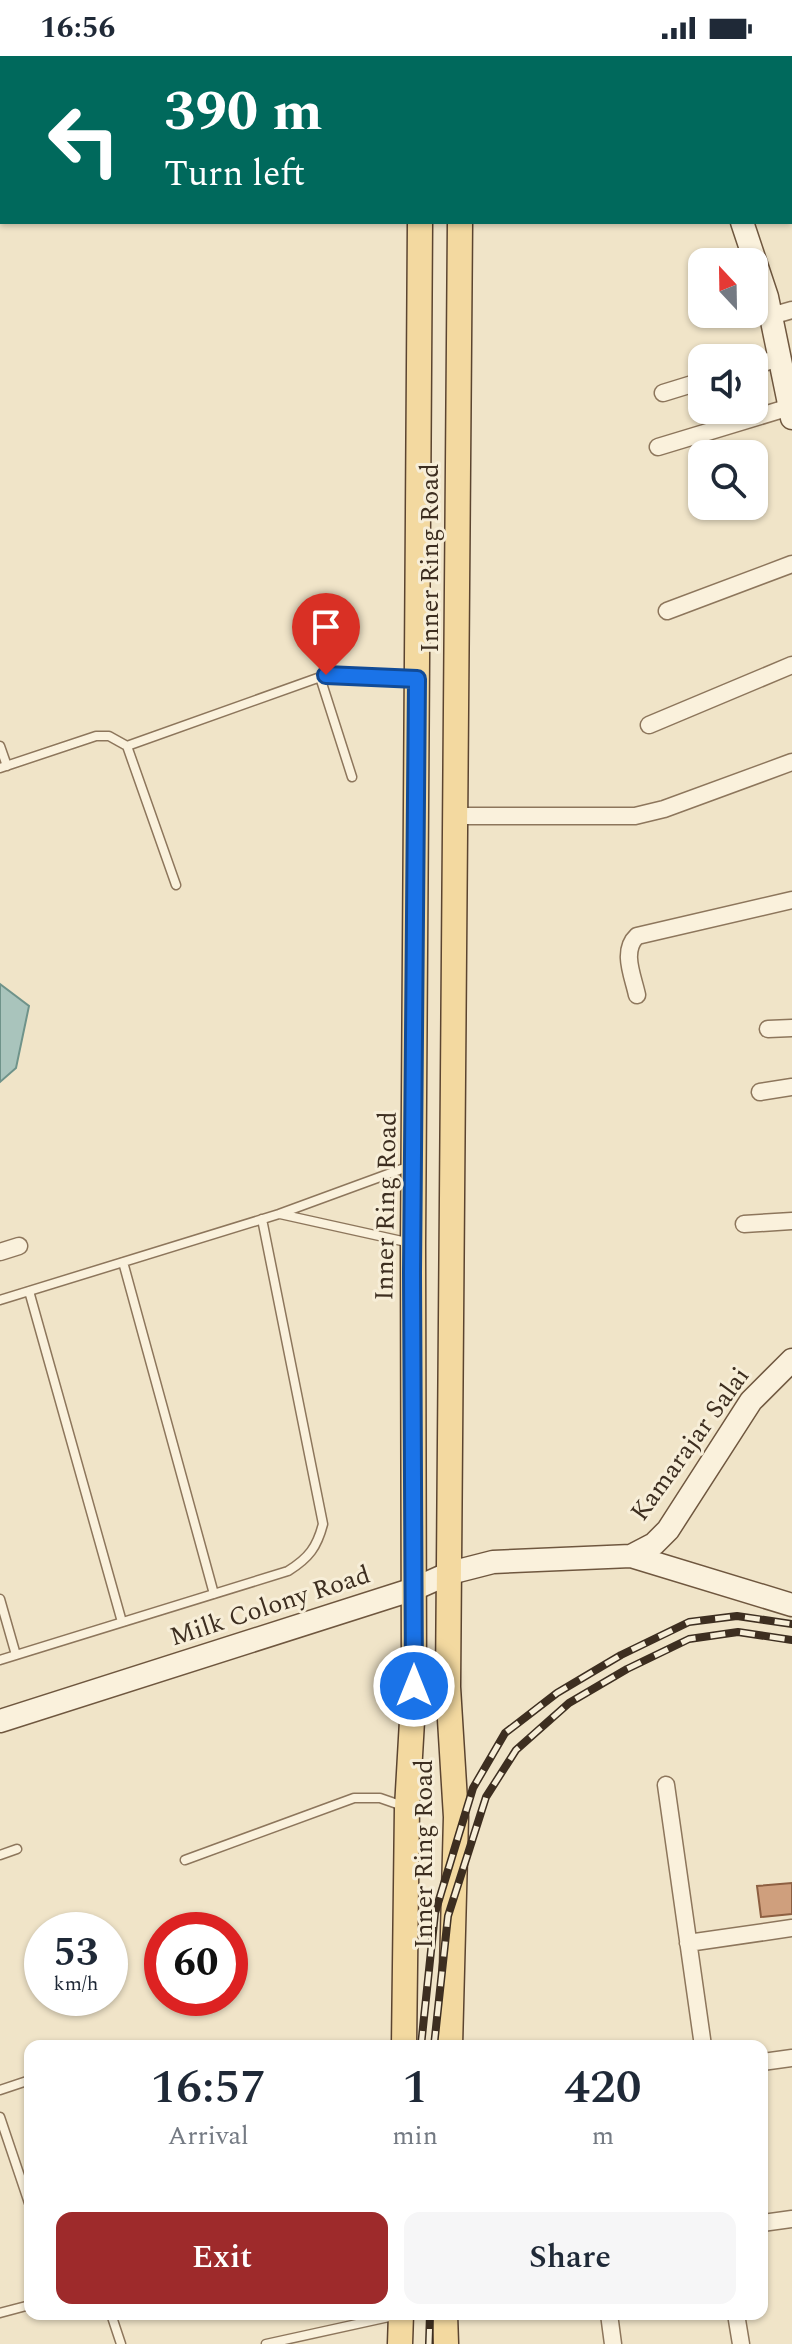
<!DOCTYPE html>
<html lang="en">
<head>
<meta charset="utf-8">
<style>
  body { margin:0; font-family:Spectral,serif; background:#f6f6f7; color:#1f2937; height:100vh; display:flex; flex-direction:column; font-size:30px; white-space:nowrap }
  * { box-sizing:border-box; margin:0 }
  p { font-size:26px; color:#747a83 }
  .icon { flex:none; width:44px; height:44px; fill:none; stroke:currentColor; stroke-width:2; stroke-linecap:round; stroke-linejoin:round }
  .map { position:relative; flex:1; overflow:hidden }
  .drawer { position:absolute; left:24px; top:1984px; width:744px; height:280px; display:flex; flex-direction:column; background:#fff; border-radius:16px; box-shadow:0 2px 6px #0004 }
  .drawer>* { flex:none }
  .hud { position:absolute; left:0px; top:0px; width:792px; height:168px; box-shadow:0 2px 6px #0004; background:#00695c; color:#fff; overflow:hidden }
  .needle { width:52px; rotate:338deg }
  .buttons { position:absolute; left:688px; top:192px; display:grid; gap:16px }
  .buttons a { display:grid; place-items:center; width:80px; height:80px; border-radius:16px; background:#fff; box-shadow:0 2px 6px #0004; font-size:40px }
  .speed { position:absolute; left:24px; top:1856px; display:flex; gap:16px; font-size:40px; font-weight:700; text-align:center }
  .speed>* { display:grid; place-content:center; width:104px; height:104px; border-radius:50%; background:#fff; box-shadow:0 2px 6px #0004; line-height:1 }
  .speed small { font-size:20px; font-weight:400 }
  .speed .limit { border:12px solid #d22; background:#fff; color:#111 }
  .pin { position:absolute; display:grid; place-items:center; width:68px; height:68px; color:#fff; margin:-82px -34px; border-radius:50% 50% 50% 0; rotate:-45deg; box-shadow:0 0 8px #0007 }
  .pin .icon { rotate:45deg }
  .me { position:absolute; width:88px; margin:-44px; rotate:0deg; stroke-linejoin:round; filter:drop-shadow(0 0 6px #0008) }
  .turn { display:flex; align-items:center; gap:28px; height:168px; padding:0 32px; font-size:36px }
  .turn .icon { width:104px; height:104px; stroke-width:2.5 }
  .turn b { display:block; font-size:56px; line-height:68px }
  .eta { display:flex; justify-content:space-evenly; align-items:center; height:136px; text-align:center }
  .eta b { font-size:48px; font-weight:600; line-height:56px }
  .cta { display:flex; gap:16px; margin-top:auto; padding:16px 32px }
  .cta a { flex:1; height:92px; border-radius:16px; background:#9e2a2b; color:#fff; font-size:32px; font-weight:600; line-height:92px; text-align:center }
  .cta a+a { background:#f6f6f7; color:#1f2937 }
  .status { display:flex; justify-content:space-between; align-items:center; height:56px; padding:0 40px; background:#fff; direction:ltr }
  .status svg { height:22px; fill:currentColor }
  .map>svg:first-child { display:block }
  .water { fill:#a9c4bc; stroke:#6f938a; stroke-width:2 }
  .building { fill:#cf9f7d; stroke:#8d5f41; stroke-width:2 }
  .lines { fill:none; stroke-linecap:round; stroke-linejoin:round }
  .lane-casing { stroke:#8d765c; stroke-width:11 }
  .street-casing { stroke:#8d765c; stroke-width:19 }
  .secondary-casing { stroke:#6f573f; stroke-width:25 }
  .primary-casing { stroke:#5b4430; stroke-width:27 }
  .lane { stroke:#faf1dc; stroke-width:8 }
  .street { stroke:#faf1dc; stroke-width:16 }
  .secondary { stroke:#faf1dc; stroke-width:22 }
  .primary { stroke:#f3d9a0; stroke-width:24 }
  .rail-casing { stroke:#3d2e20; stroke-width:8 }
  .rail { stroke:#f7eed8; stroke-width:5; stroke-dasharray:15; stroke-linecap:butt }
  .route-casing { stroke:#114b97; stroke-width:20 }
  .route { stroke:#1a73e8; stroke-width:14 }
  .labels { text-anchor:middle; dominant-baseline:central; stroke-width:6; stroke-linejoin:round; paint-order:stroke }
  .street-label { font-size:26px; fill:#3d2e20; stroke:#f7eed8 }
</style>
</head>
<body>
<div class="status"><b>16:56</b><svg viewBox="0 0 49 12"><path d="M0 12V9h3v3zM5 12V6h3v6zM10 12V3h3v9zM15 12V0h3v12zM26 1h20v11H26zM47 4h2v5h-2z"/></svg></div>
<div class="map">
<svg width="792" height="2288" viewBox="0 0 792 2288">
  <rect width="100%" height="100%" fill="#f0e4c8"/>
  <path class="water" d="M0,928L29,950L16,1012L0,1026Z"/>
  <path class="building" d="M792,1827V1858L761,1861L757,1830Z"/>
  <g class="lines">
    <defs>
      <path id="lane" d="M167,2L172,0
        M0,153L2,152
        M320,621L352,721
        M0,690L7,710
        M0,712L96,680H109L127,690
        M176,829L127,690L326,619L416,623
        M280,1158L411,1187
        M123,1206L214,1538
        M29,1235L122,1566
        M0,1244L279,1158L410,1110
        M0,1543L16,1599
        M0,1604L288,1515C309,1502 317,1491 323,1468L262,1163
        M0,1799L17,1793
        M185,1804L354,1742H380L403,1750
        M0,2034L30,2024
        M0,2061L30,2150
        M0,2257L30,2249
        M111,2258L121,2288
        M266,2288L398,2259"/>
      <path id="street" d="M0,3L4,0
        M790,57L792,56
        M771,260L792,254
        M754,310L779,302
        M663,337L702,325
        M658,391L790,351
        M667,555L792,508
        M649,669L792,609
        M456,760H635L664,753L792,706
        M637,939C633,920 621,895 637,880L792,844
        M768,973L792,972
        M760,1036L792,1031
        M744,1168L792,1165
        M0,1196L19,1190
        M666,1729L703,1990
        M688,1887L792,1872
        M762,2006L792,2002
        M762,2167L792,2163
        M609,2258L613,2288
        M736,2258L741,2288"/>
      <path id="secondary" d="M683,0L684,2
        M742,166L767,241L792,362
        M631,1500L654,1488L668,1474L751,1345L792,1304
        M0,1665L414,1533L450,1517L493,1506L631,1500L792,1549"/>
      <path id="primary" d="M428,2V0
        M468,2V0
        M404,1990L407,1752L414,1630L413,1188L420,166
        M450,1990L456,1761L448,1631L460,166
        M445,2258L446,2288
        M400,2288L401,2258"/>
    </defs>
    <use href="#lane" class="lane-casing"/>
    <use href="#street" class="street-casing"/>
    <use href="#secondary" class="secondary-casing"/>
    <use href="#primary" class="primary-casing"/>
    <use href="#lane" class="lane"/>
    <use href="#street" class="street"/>
    <use href="#secondary" class="secondary"/>
    <use href="#primary" class="primary"/>
    <defs>
      <path id="rail" d="M421,1990L435,1857L473,1732L505,1677L557,1637L621,1599L689,1566L737,1560L792,1568
        M434,1990L448,1860L486,1741L516,1694L569,1647L627,1613L689,1583L738,1576L792,1584
        M429,2288L430,2258"/>
    </defs>
    <use href="#rail" class="rail-casing"/>
    <use href="#rail" class="rail"/>
  </g>
  <g class="lines">
    <defs>
      <path id="route" d="M326,619L417,623L412,1216L414,1630"/>
    </defs>
    <use href="#route" class="route-casing"/>
    <use href="#route" class="route"/>
  </g>
  <g class="labels">
    <g class="street-label">
      <text transform="translate(430 502) rotate(-90)">Inner Ring Road</text>
      <text transform="translate(386 1150) rotate(-89)">Inner Ring Road</text>
      <text transform="translate(690 1388) rotate(-54)">Kamarajar Salai</text>
      <text transform="translate(270 1550) rotate(-18)">Milk Colony Road</text>
      <text transform="translate(424 1798) rotate(-90)">Inner Ring Road</text>
    </g>
  </g>
</svg>
<div class="buttons">
<a><svg class="needle" viewBox="-14 -14 28 28"><path d="M0-13l5 13h-10z" fill="#e53935"/><path d="M0 13l5-13h-10z" fill="#747a83"/></svg></a>
<a><svg class="icon" aria-label="sound" viewBox="0 0 24 24"><path d="M4 9h4l5-4v14l-5-4H4zM17 9q2 3 0 6"/></svg></a>
<a><svg class="icon" aria-label="search" viewBox="0 0 24 24"><circle cx="10" cy="10" r="6"/><path d="M15 15l6 6"/></svg></a>
</div>
<div class="speed"><div>53<small>km/h</small></div><div class="limit">60</div></div>
<div class="pin" style="left:326px;top:619px;background:#d93025"><svg class="icon" aria-label="arrive" viewBox="0 0 24 24"><path d="M6 21V4h12l-3 4 3 4H6"/></svg></div>
<svg class="me" style="left:414px;top:1630px" viewBox="-20 -20 40 40"><circle r="17" fill="#1a73e8" stroke="#fff" stroke-width="3"/><path d="M0-11L8 9 0 5-8 9z" fill="#fff"/></svg>
<div class="hud">
<div class="turn"><svg class="icon" aria-label="left" viewBox="0 0 24 24"><path d="M17 20v-9H6M10 6l-5 5 5 5"/></svg><div><b>390 m</b>Turn left</div></div>
</div>
<section class="drawer">
<div class="eta">
<div><b>16:57</b><p>Arrival</p></div>
<div><b>1</b><p>min</p></div>
<div><b>420</b><p>m</p></div>
</div>
<div class="cta"><a>Exit</a><a>Share</a></div>
</section>
</div>
</body>
</html>
